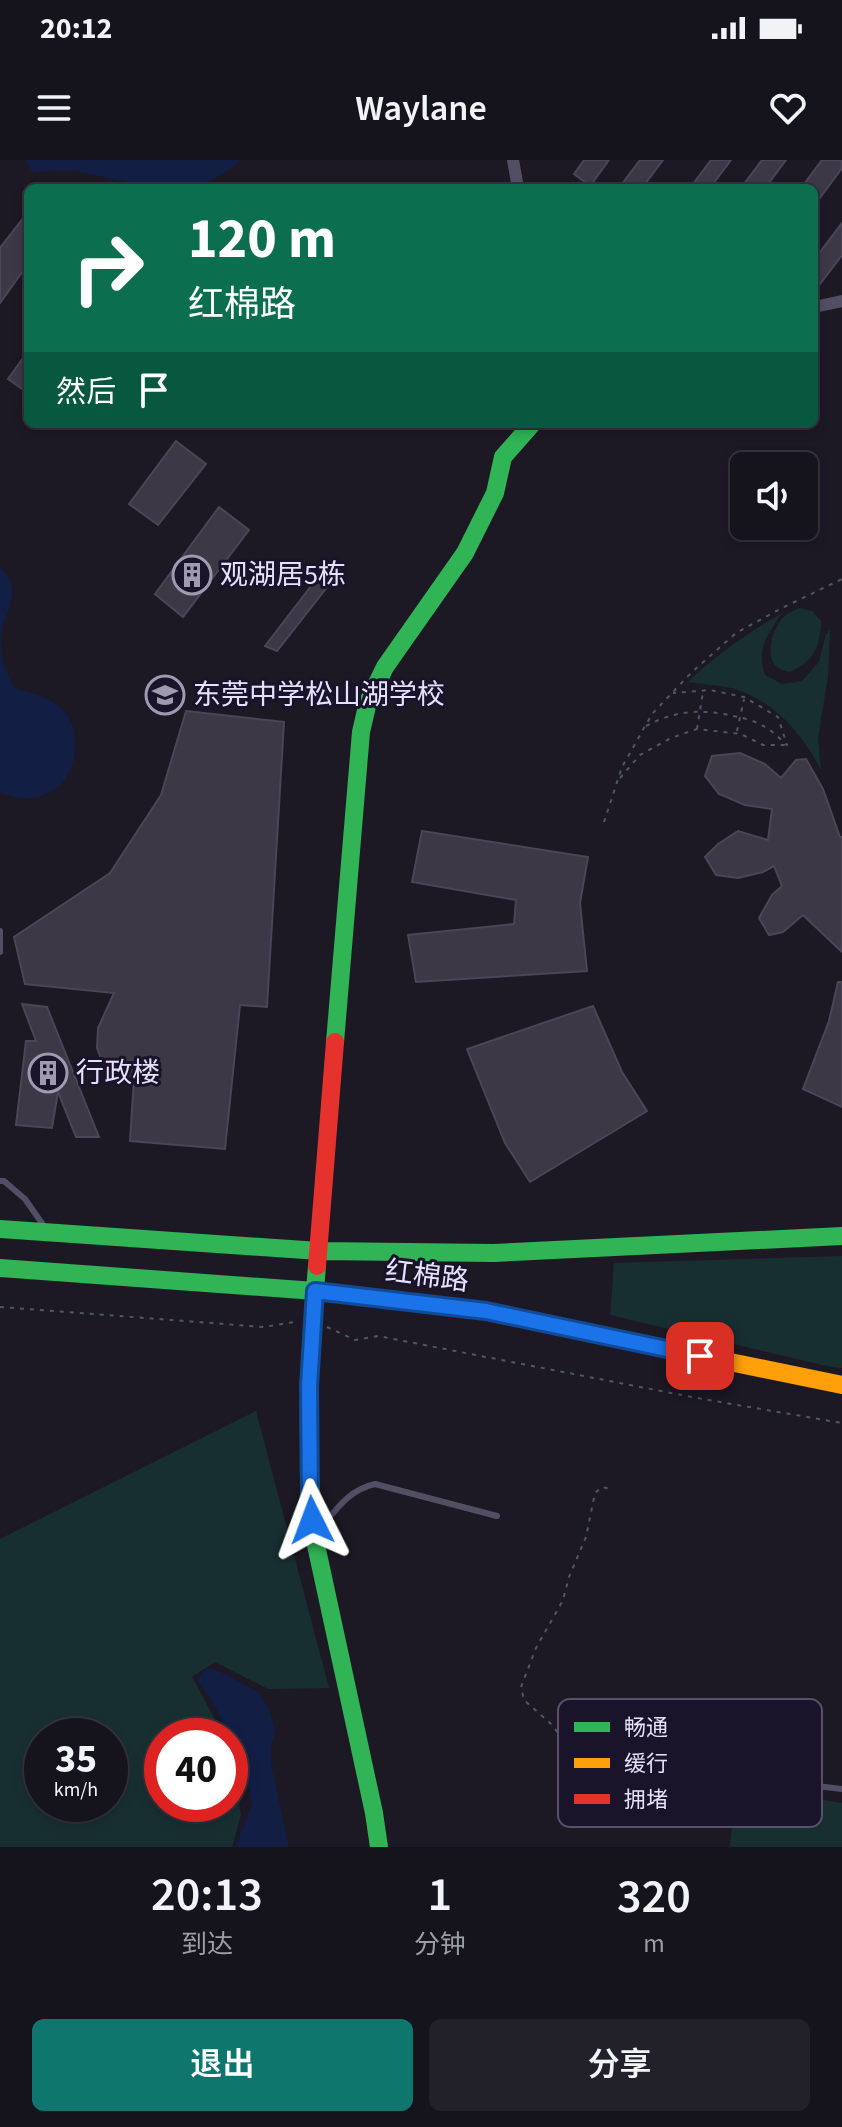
<!DOCTYPE html>
<html lang="zh">
<head>
<meta charset="utf-8">
<style>
  body { margin:0; font-family:"Source Sans 3","Noto Sans SC",sans-serif; background:#222029; color:#f1f3f6; height:100vh; display:flex; flex-direction:column; font-size:30px; white-space:nowrap }
  * { box-sizing:border-box; margin:0 }
  p { font-size:26px; color:#9d9ea3 }
  .icon { flex:none; width:44px; height:44px; fill:none; stroke:currentColor; stroke-width:2; stroke-linecap:round; stroke-linejoin:round }
  .map { position:relative; height:1687px; overflow:hidden }
  .sheet { display:flex; flex-direction:column; background:#15131c; flex:1 }
  .sheet>* { flex:none }
  .banner { position:absolute; left:24px; top:24px; width:794px; height:244px; border-radius:12px; box-shadow:0 4px 12px #0003,0 0 0 2px #34323b; background:#0b6e4f; color:#fff; overflow:hidden }
  .fabs { position:absolute; left:730px; top:292px; display:grid; gap:16px }
  .fabs a { display:grid; place-items:center; width:88px; height:88px; border-radius:12px; background:#15131c; box-shadow:0 4px 12px #0003,0 0 0 2px #34323b; font-size:40px }
  .speed { position:absolute; left:24px; top:1558px; display:flex; gap:16px; font-size:40px; font-weight:700; text-align:center }
  .speed>* { display:grid; place-content:center; width:104px; height:104px; border-radius:50%; background:#15131c; box-shadow:0 4px 12px #0003,0 0 0 2px #34323b; line-height:1 }
  .speed small { font-size:20px; font-weight:400 }
  .speed .limit { border:12px solid #d22; background:#fff; color:#111 }
  .pin { position:absolute; display:grid; place-items:center; width:68px; height:68px; color:#fff; margin:-34px; border-radius:16px; box-shadow:0 4px 12px #0006 }
  .me { position:absolute; width:88px; margin:-44px; rotate:357deg; stroke-linejoin:round; filter:drop-shadow(0 0 6px #0008) }
  .turn { display:flex; align-items:center; gap:28px; height:168px; padding:0 32px; font-size:36px }
  .turn .icon { width:104px; height:104px; stroke-width:2.5 }
  .turn b { display:block; font-size:56px; line-height:68px }
  .then { display:flex; align-items:center; height:76px; padding:0 32px; background:#0003; gap:16px; font-size:30px }
  .eta { display:flex; justify-content:space-evenly; align-items:center; height:136px; text-align:center }
  .eta b { font-size:48px; font-weight:600; line-height:56px }
  .action { display:flex; gap:16px; margin-top:auto; padding:16px 32px }
  .action a { flex:1; height:92px; border-radius:12px; background:#0f766e; color:#fff; font-size:32px; font-weight:600; line-height:92px; text-align:center }
  .action a+a { background:#222029; color:#f1f3f6 }
  .status { display:flex; justify-content:space-between; align-items:center; height:56px; padding:0 40px; background:#15131c; direction:ltr }
  .status svg { height:22px; fill:currentColor }
  header { display:flex; justify-content:space-between; align-items:center; height:104px; padding:0 32px; background:#15131c; font-size:36px; font-weight:600 }
  .map>svg:first-child { display:block }
  .green { fill:#182f32; fill-rule:evenodd }
  .water { fill:#121e44 }
  .building { fill:#3c3846; stroke:#4a4557; stroke-width:2 }
  .lines { fill:none; stroke-linecap:round; stroke-linejoin:round }
  .path { stroke:#4e5766; stroke-width:2; stroke-dasharray:4 6; stroke-linecap:butt }
  .lane { stroke:#524f65; stroke-width:6 }
  .street { stroke:#524f65; stroke-width:12 }
  .fast { stroke:#30b455; stroke-width:18 }
  .slow { stroke:#ff9f0a; stroke-width:18 }
  .jam { stroke:#e5322d; stroke-width:18 }
  .route-casing { stroke:#114b97; stroke-width:20 }
  .route { stroke:#1a73e8; stroke-width:14 }
  .labels { text-anchor:middle; dominant-baseline:central; stroke-width:6; stroke-linejoin:round; paint-order:stroke }
  .poi-label { font-size:28px; fill:#e7e0fc; stroke:#1a142a; text-anchor:start }
  .street-label { font-size:28px; fill:#e7e0fc; stroke:#1a142a }
  .key { fill:#1a142a; stroke:#585169; stroke-width:2 }
  .key-label { font-size:22px; fill:#e7e0fc }
</style>
</head>
<body>
<div class="status"><b>20:12</b><svg viewBox="0 0 49 12"><path d="M0 12V9h3v3zM5 12V6h3v6zM10 12V3h3v9zM15 12V0h3v12zM26 1h20v11H26zM47 4h2v5h-2z"/></svg></div>
<header><svg class="icon" aria-label="menu" viewBox="0 0 24 24"><path d="M4 6h16M4 12h16M4 18h16"/></svg>Waylane<svg class="icon" aria-label="heart" viewBox="0 0 24 24"><path d="M12 20l-8-8c-3-5 5-10 8-4 3-6 11-1 8 4z"/></svg></header>
<div class="map">
<svg width="842" height="1687" viewBox="0 0 842 1687">
  <rect width="100%" height="100%" fill="#1c1925"/>
  <path class="green" d="M799,448L812,451L821,461C820,487 814,502 789,512C786,511 779,509 777,507C763,494 774,464 787,454C791,452 795,450 799,448Z
    M781,454C767,476 756,489 765,515L782,524L802,521L819,502L826,474L830,470L828,516L818,578L821,610C801,572 774,540 731,528C718,525 702,524 688,522C716,495 747,473 781,454Z
    M842,1096V1208L831,1207L610,1155L614,1103Z
    M256,1251L329,1528L268,1529L215,1502L192,1517L224,1576H162V1644H230V1603L241,1655L232,1687H0V1379ZM110,1576V1644H42V1576Z
    M735,1626L842,1643V1687H730Z"/>
  <path class="water" d="M25,0H241C186,49 138,22 75,11C62,9 46,12 32,12Z
    M0,407C25,430 4,450 1,478C0,495 6,513 14,527C30,534 47,535 60,547C70,556 74,567 75,580C78,626 41,649 0,633Z
    M206,1508C228,1511 238,1524 258,1531L269,1550L276,1573L271,1585V1604L289,1687H235L251,1647L250,1629L239,1615L236,1590L230,1576L213,1543L197,1520Z"/>
  <path class="building" d="M584,0H609L590,26L574,14Z
    M640,0H663L642,28H619Z
    M711,0H731L710,28H690Z
    M762,0H786L765,28H741Z
    M822,0H842V8L814,46V28H801Z
    M28,52V104L0,143V88Z
    M842,63V95L814,132V100Z
    M28,191V233L8,219Z
    M176,281L206,304L158,365L129,344Z
    M219,347L249,370L183,457L155,434Z
    M315,421L328,426L277,491L265,486Z
    M186,551L284,562L267,847L240,845L225,989L130,981L134,918L104,906L97,888L98,868L114,833L25,824L14,777L110,713L161,635Z
    M740,593L765,604L781,618L796,600L806,599L823,629L840,677H842V792L803,755L783,772L769,775L759,758L772,735L782,726L774,706L763,712L738,718L716,715L705,697L718,684L738,671L768,680L772,649L745,645L719,634L705,616L712,596Z
    M422,671L588,697L580,743L587,811L416,822L408,775L514,764L516,740L412,722Z
    M838,822H842V947L803,929L829,861Z
    M22,844L47,847L99,977H76L58,932L52,968L16,965L26,881H36Z
    M593,846L622,912L647,951L530,1022L505,983L467,889Z"/>
  <g class="lines">
    <path class="path" d="M646,566C678,549 704,549 738,557C748,559 760,563 768,569C775,573 781,580 787,585L778,557L744,537L710,530L673,533
      M697,569L703,532
      M737,571L744,539
      M620,618L640,595L671,578L697,569L741,574L763,585H786
      M604,662L622,607L652,554L692,512L736,473L780,449L842,419
      M0,1147L264,1167L294,1162
      M327,1167L355,1180L378,1176L697,1238L842,1263
      M595,1618L590,1616L576,1594L550,1563L524,1540L521,1527L536,1488L563,1440L569,1417L586,1377L595,1333L602,1327L611,1329"/>
    <path class="lane" d="M0,771V792
      M0,1021H4L25,1039L46,1069
      M319,1370C336,1350 348,1330 375,1324L497,1356
      M603,1622L717,1614L842,1629"/>
    <path class="street" d="M513,0L518,28
      M814,147L842,141"/>
    <path class="fast" d="M335,882L361,572L368,542L385,507L465,393L495,333L503,297L532,264
      M0,1069L319,1091L494,1093L842,1076
      M317,1106C309,1199 304,1292 316,1385L374,1653L379,1687
      M0,1108L315,1131L486,1151L696,1195"/>
    <path class="slow" d="M696,1195L842,1225"/>
    <path class="jam" d="M317,1106L335,882"/>
  </g>
  <g class="lines">
    <defs>
      <path id="route" d="M312,1360L310,1343L309,1226L315,1131L486,1151L700,1196"/>
    </defs>
    <use href="#route" class="route-casing"/>
    <use href="#route" class="route"/>
  </g>
  <defs>
    <symbol id="building-ring" viewBox="-11 -11 22 22"><circle r="9.5" fill="#1a142a" stroke="#a09ab1" stroke-width="1.5"/><path d="M-4-6H4V6H1V3H-1V6H-4ZM-2.5-4.3h1.7v1.8h-1.7ZM.8-4.3h1.7v1.8H.8ZM-2.5-1h1.7V.8h-1.7ZM.8-1h1.7V.8H.8Z" fill="#a09ab1"/></symbol>
    <symbol id="school-ring" viewBox="-11 -11 22 22"><circle r="9.5" fill="#1a142a" stroke="#a09ab1" stroke-width="1.5"/><path d="M0-5L7-2L0 1L-7-2ZM-4 1L0 2.5L4 1V4Q0 6-4 4Z" fill="#a09ab1"/></symbol>
  </defs>
  <g fill-rule="evenodd">
    <use href="#building-ring" x="170" y="393" width="44" height="44"/>
    <use href="#school-ring" x="143" y="513" width="44" height="44"/>
    <use href="#building-ring" x="26" y="891" width="44" height="44"/>
  </g>
  <g class="labels">
    <g class="poi-label">
      <text x="220" y="415">观湖居5栋</text>
      <text x="193" y="535">东莞中学松山湖学校</text>
      <text x="76" y="913">行政楼</text>
    </g>
    <g class="street-label">
      <text transform="translate(427 1116) rotate(7)">红棉路</text>
    </g>
  </g>
  <rect x="558" y="1539" width="264" height="128" rx="12" class="key"/>
  <rect x="574" y="1562" width="36" height="10" fill="#30b455"/>
  <rect x="574" y="1598" width="36" height="10" fill="#ff9f0a"/>
  <rect x="574" y="1634" width="36" height="10" fill="#e5322d"/>
  <g class="key-label">
    <text x="624" y="1575">畅通</text>
    <text x="624" y="1611">缓行</text>
    <text x="624" y="1647">拥堵</text>
  </g>
</svg>
<div class="fabs">
<a><svg class="icon" aria-label="sound" viewBox="0 0 24 24"><path d="M4 9h4l5-4v14l-5-4H4zM17 9q2 3 0 6"/></svg></a>
</div>
<div class="speed"><div>35<small>km/h</small></div><div class="limit">40</div></div>
<div class="pin" style="left:700px;top:1196px;background:#d93025"><svg class="icon" aria-label="arrive" viewBox="0 0 24 24"><path d="M6 21V4h12l-3 4 3 4H6"/></svg></div>
<svg class="me" style="left:312px;top:1360px" viewBox="-20 -20 40 40"><path d="M0-17L14 15 0 8-14 15z" fill="#1a73e8" stroke="#fff" stroke-width="4"/></svg>
<div class="banner">
<div class="turn"><svg class="icon" aria-label="right" viewBox="0 0 24 24"><path d="M7 20v-9h11M14 6l5 5-5 5"/></svg><div><b>120 m</b>红棉路</div></div>
<div class="then">然后<svg class="icon" aria-label="arrive" viewBox="0 0 24 24"><path d="M6 21V4h12l-3 4 3 4H6"/></svg></div>
</div>
</div>
<section class="sheet">
<div class="eta">
<div><b>20:13</b><p>到达</p></div>
<div><b>1</b><p>分钟</p></div>
<div><b>320</b><p>m</p></div>
</div>
<div class="action"><a>退出</a><a>分享</a></div>
</section>
</body>
</html>
